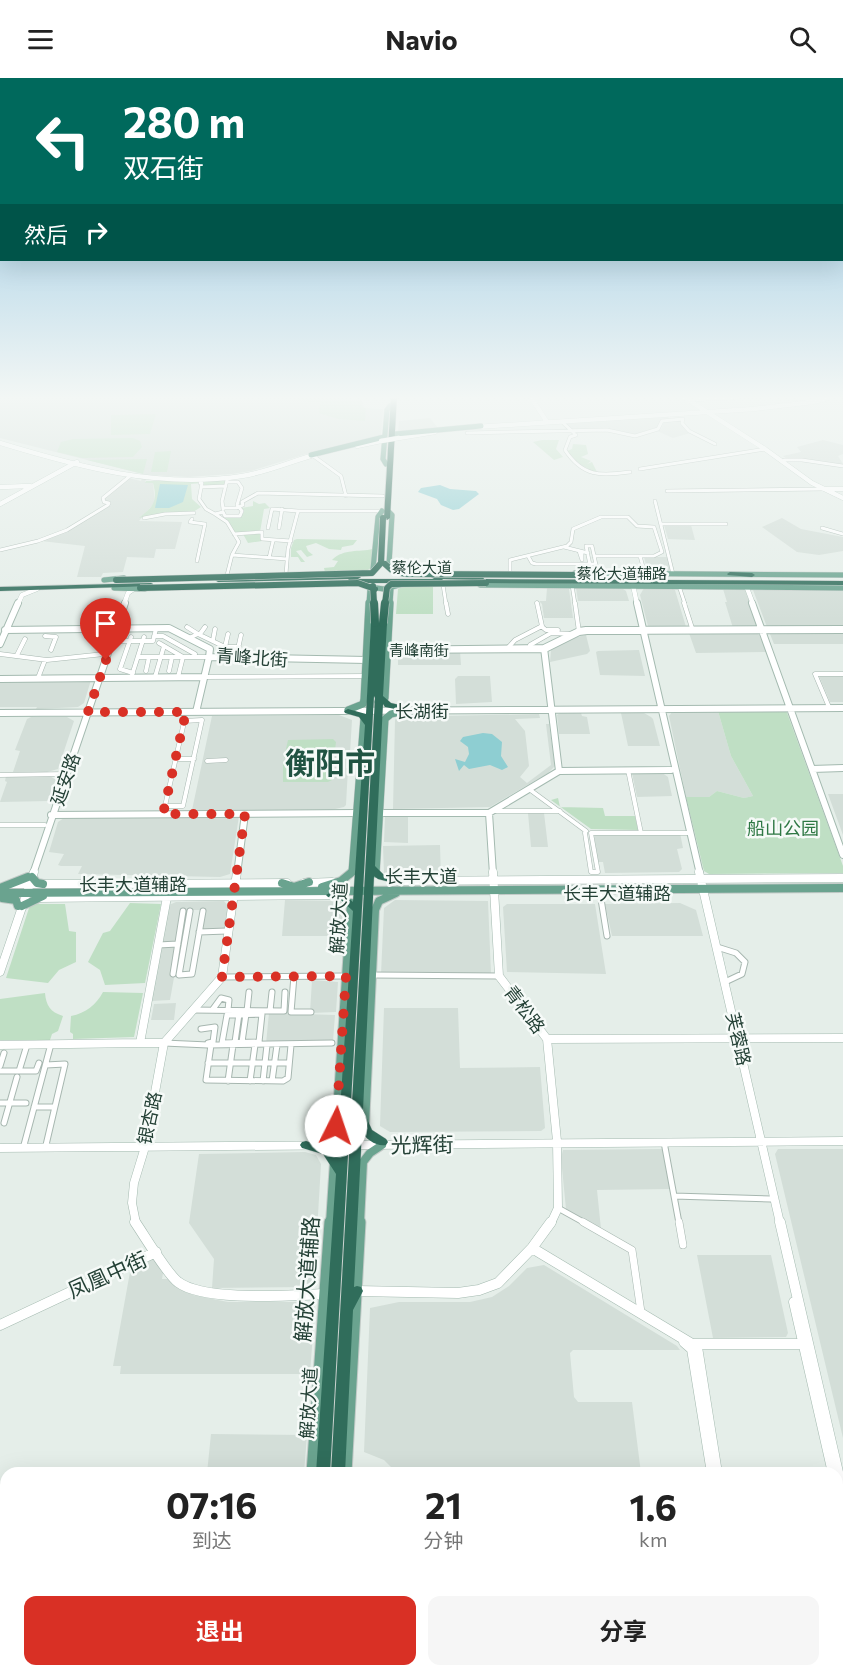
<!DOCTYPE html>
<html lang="zh">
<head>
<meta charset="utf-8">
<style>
  body { margin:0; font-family:Commissioner,"Noto Sans SC",sans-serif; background:#f6f6f6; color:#222; height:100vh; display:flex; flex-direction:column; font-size:22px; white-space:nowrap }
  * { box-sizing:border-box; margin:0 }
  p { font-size:20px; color:#767676 }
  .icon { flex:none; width:33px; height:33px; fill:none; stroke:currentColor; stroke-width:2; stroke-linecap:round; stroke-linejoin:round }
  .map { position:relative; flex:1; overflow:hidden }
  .panel { position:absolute; left:0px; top:1389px; width:843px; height:210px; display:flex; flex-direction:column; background:#fff; border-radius:18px 18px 0 0; box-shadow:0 6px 24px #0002 }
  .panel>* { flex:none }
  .banner { position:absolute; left:0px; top:0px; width:843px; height:183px; box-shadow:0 6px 24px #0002; background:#00695c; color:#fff; overflow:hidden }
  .pin { position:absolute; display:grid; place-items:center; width:51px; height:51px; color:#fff; margin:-62px -26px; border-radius:50% 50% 50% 0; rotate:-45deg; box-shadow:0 0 6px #0007 }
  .pin .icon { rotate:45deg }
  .me { position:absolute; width:66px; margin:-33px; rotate:4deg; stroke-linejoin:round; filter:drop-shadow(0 0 4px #0008) }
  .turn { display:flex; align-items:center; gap:21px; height:126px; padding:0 24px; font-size:27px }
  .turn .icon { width:78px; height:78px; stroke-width:2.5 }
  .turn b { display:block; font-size:42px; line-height:51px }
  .then { display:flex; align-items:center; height:57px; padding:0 24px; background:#0003; gap:12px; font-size:22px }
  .eta { display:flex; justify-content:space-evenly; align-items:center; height:102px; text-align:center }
  .eta b { font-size:36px; font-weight:700; line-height:42px }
  .cta { display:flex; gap:12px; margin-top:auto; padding:12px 24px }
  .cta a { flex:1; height:69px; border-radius:12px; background:#d93025; color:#fff; font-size:24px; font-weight:700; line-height:69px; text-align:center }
  .cta a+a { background:#f6f6f6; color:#222 }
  header { display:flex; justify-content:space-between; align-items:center; height:78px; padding:0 24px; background:#fff; font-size:27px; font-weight:700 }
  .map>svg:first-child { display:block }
  .built { fill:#d3ded8 }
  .green { fill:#bfdfc4 }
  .water { fill:#8eced2 }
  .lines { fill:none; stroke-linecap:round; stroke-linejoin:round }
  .street-far3-casing { stroke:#a7b7b0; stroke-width:4 }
  .street-far2-casing { stroke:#a7b7b0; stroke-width:5 }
  .street-far1-casing { stroke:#a7b7b0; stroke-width:7 }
  .street-casing { stroke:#a7b7b0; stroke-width:8 }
  .secondary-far3-casing { stroke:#a4bab0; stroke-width:5 }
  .secondary-far2-casing { stroke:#a4bab0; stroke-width:8 }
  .secondary-far1-casing { stroke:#a4bab0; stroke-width:9 }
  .secondary-casing { stroke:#a4bab0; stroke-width:11 }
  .primary-far3-casing { stroke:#c2cac7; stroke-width:6 }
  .primary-far2-casing { stroke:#c2cac7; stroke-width:8 }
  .primary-far1-casing { stroke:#c2cac7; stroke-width:10 }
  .primary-casing { stroke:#c2cac7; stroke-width:13 }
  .highway-casing { stroke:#c2cac7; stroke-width:1 }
  .street-far3 { stroke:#fff; stroke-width:3 }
  .street-far2 { stroke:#fff; stroke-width:4 }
  .street-far1 { stroke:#fff; stroke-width:5 }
  .street { stroke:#fff; stroke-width:7 }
  .secondary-far3 { stroke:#fff; stroke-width:4.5 }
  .secondary-far2 { stroke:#fff; stroke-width:6 }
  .secondary-far1 { stroke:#fff; stroke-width:8 }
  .secondary { stroke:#fff; stroke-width:10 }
  .primary-far3 { stroke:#6aa38f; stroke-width:5 }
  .primary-far2 { stroke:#6aa38f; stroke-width:7 }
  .primary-far1 { stroke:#6aa38f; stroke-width:8 }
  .primary { stroke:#6aa38f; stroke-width:11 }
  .highway { fill:#306d5b; fill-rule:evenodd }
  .secondary-bridge-casing { stroke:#a4bab0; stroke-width:5; stroke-linecap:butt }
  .highway-bridge-far1-casing { stroke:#c2cac7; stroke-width:7; stroke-linecap:butt }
  .highway-bridge-casing { stroke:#c2cac7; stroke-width:9; stroke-linecap:butt }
  .secondary-bridge { stroke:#fff; stroke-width:4.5 }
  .highway-bridge-far1 { stroke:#306d5b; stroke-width:6 }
  .highway-bridge { stroke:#306d5b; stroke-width:8 }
  .route { stroke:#d93025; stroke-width:10; stroke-dasharray:0 18 }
  .labels { text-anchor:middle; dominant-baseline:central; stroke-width:5; stroke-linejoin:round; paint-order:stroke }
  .far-street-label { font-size:15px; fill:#244136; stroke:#f6faf8 }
  .street-label { font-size:18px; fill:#244136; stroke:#f6faf8 }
  .park-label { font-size:18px; fill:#2e7844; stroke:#f6faf8 }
  .near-street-label { font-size:21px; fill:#244136; stroke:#f6faf8 }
  .town-label { font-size:30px; font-weight:bold; fill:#205342; stroke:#f6faf8 }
</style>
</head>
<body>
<header><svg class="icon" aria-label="menu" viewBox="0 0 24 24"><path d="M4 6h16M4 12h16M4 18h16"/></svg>Navio<svg class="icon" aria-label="search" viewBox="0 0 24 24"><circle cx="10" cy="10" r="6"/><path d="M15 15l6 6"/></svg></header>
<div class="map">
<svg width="843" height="1599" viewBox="0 0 843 1599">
  <rect width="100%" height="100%" fill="#e5eee9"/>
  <path class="built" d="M0,318H341L352,323H362L364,330L383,331L381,359L326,370L251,393L232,396L188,399L148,397L145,404L153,405L155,424L139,443L182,444L175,471H156L154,480L127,479L123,494L103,495L101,499H77L85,468L41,463L72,450L111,427L105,424V420L128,400L141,403L143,396L0,360Z
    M666,337L670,341L660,343L657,350L634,357L610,352L574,353L566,346L568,344Z
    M430,340L438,350L398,356L399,343Z
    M681,342L682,347L690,355L673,360L657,353L661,351L664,344Z
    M823,362L843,367V376L838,378L843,386L787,381L783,378L801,374L797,369Z
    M782,440L801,451L843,459V473L819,477L797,474L762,449Z
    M664,447H691L695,462L668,461Z
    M644,479H668L672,493L648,494Z
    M620,509L626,513L629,523H578L576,510Z
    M547,510L569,511L573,540H544L542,526L539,523H546Z
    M644,510H671L675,512L686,549L648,548L640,517Z
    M723,511L746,512L758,549L733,550L725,524H727Z
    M753,512H843V549H767Z
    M773,554H843V566H774L770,556Z
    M689,555H758L767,574L696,575Z
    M586,557L590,573L587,576L550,584L551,572L572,560Z
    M639,572L645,598L600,597L596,574L598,573Z
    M460,573L461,587H398V575Z
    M458,598H490L492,624L456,626L455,601Z
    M819,598H843V624H830Z
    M0,602H91L84,625L78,629L36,631L37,629H0Z
    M718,633L731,678L753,718L744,720L717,713L709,719H686L669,638L672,634Z
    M560,635H581L582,638L587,639L590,656H559L557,637Z
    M621,635H644L651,639L653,641L660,668H628Z
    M539,636L540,640L515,641L525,653L529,688L520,699L527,705L551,687L546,646H549L555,688L548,695L490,729L393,731L395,642L397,639Z
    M339,637L352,642L350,675L347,676L346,690H348L346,727L344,729L331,732H192L212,638Z
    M31,639H67L74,643L58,691L47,694H13L20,673L15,672L27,641Z
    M661,694L668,699L672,718L637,719L632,695Z
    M6,698H50L56,702L49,723L0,724L7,704L5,703Z
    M828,716H843V757Z
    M528,735H544L548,769H531Z
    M239,738L230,796L220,799L78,796L82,788H61L58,787L64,776L49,774L58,744L64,740Z
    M385,738H408V765L384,764Z
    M680,755L683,770L677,771L682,791L679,794L605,795L603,784H598L594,756Z
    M440,767L441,801H401L384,796L383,768Z
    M285,822L341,823L344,826L342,858H282Z
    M395,822L488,823L491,896H381L384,830Z
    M224,823L229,829L226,852H201L204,832H186L170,922L151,923L169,827L176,824Z
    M680,825L696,832L703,858H612L605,826Z
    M507,826H595L606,896L507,894L503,829Z
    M312,902L338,904L336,934L310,935Z
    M176,925L174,942H151L154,926Z
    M384,930H458L460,990L540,989L545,1050L541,1053L390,1054L380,1048Z
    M269,935L335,937L333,963L266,966Z
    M663,1071L670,1111L597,1112L601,1151L566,1131L561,1080L563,1072Z
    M778,1071H843V1360L775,1076Z
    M305,1074L316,1077L321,1086L314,1205L309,1209L212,1210L214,1181L189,1145L199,1076Z
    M697,1177H771L788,1255L786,1259L713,1260Z
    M156,1179L164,1189L162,1201H171L179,1211L193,1217L228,1224H313L315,1227L310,1296H120L121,1288H113L130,1194Z
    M544,1187L677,1268L680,1272H573L570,1275L574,1319L578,1324H632L641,1395H397L384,1382L364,1374L370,1230L399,1224H470L492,1219L509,1208L527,1190Z
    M211,1356L307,1357L304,1395H207Z"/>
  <path class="green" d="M298,318H327L331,321L362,323V329L366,330L365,343L338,341L319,335L320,324L299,323Z
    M156,336L150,356L111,357V337Z
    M133,360L140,363L142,369L133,379L82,380L57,374L61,364L73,361Z
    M542,362H559L556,371L563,379L554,382L533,364Z
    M573,366L586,367L588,376L581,379L591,383L587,386L592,384L597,394L603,397C588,392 577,386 567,373L572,371Z
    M171,373L167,394H151L155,374Z
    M147,381L143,396L87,382Z
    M146,403H226L224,408L204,407L203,405L191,406L192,421L201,429L193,434L162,436L139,440C153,429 158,423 153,405H145Z
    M253,423L259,426L265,425L270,430L264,431L260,454L262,463L248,465L243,456L235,455L223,439L241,438L244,434L241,430L253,428Z
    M297,461L357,462L353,467L342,469L341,472L329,471L316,465L306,468L308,473L313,477L307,479L301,472L296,473L305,484H301L298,479H291V470L294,462Z
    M373,471L371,490L368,492L325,494L324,490L334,489L338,483L332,482L333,481C344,471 358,474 373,471Z
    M404,508H433V536H396L398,511Z
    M786,632L843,788V795L709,796L704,793L686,719H709L717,713L744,720L753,718L731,678L718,633Z
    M333,661L336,664L334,680H284L288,662Z
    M283,685H334L332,702L328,704H283Z
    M558,720L560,729L603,730L605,738H635L638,752L591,751L551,722Z
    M130,825L161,826L145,905L105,907L100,892L88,884L103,855L110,853Z
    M33,826H65L69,853L76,854V884L59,892L48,905L6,900L30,827Z
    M103,914L143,915L134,959L73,961V956L70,954L71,938C86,935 96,927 103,914Z
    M45,915C46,927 50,934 63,938L58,953L52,956L50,962H0V921Z
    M837,1485L843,1491V1599H348V1593H837Z"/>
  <path class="water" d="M160,406L188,407L183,424L169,430H155Z
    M440,407L450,411L476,413L479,416L459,431L453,432L441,427L437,421L418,414L421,410Z
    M483,655L492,656L502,664L501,678L508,689L502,692L490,687L469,691L464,687L459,693L455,681L465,684L469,676L468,669L460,663L463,659Z"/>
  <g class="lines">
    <defs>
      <path id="street-far3" d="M799,318L812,323
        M690,322L766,318
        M561,343L574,355
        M467,355L607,352L635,358L658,351L662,343L683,341L682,345L689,353L715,366
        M576,357L570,359L565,372C583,399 600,398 630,394
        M312,377L341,398L346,418
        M784,382H802L843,388
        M640,391L765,371
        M227,404H238L242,410L237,427L242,433L240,438H225L223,434L215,436L227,444L239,464L232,477L227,497
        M200,405H202L199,421L206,431L215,436
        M201,409L226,408
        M667,413L823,411
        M655,423L673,496
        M223,430H237L243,427L242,424L258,415L383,418
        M223,431L222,423L227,402
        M144,440L165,436L194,435
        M192,441L190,444L205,446L197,483
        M661,446H726
        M268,450L272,431L298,433
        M279,450L282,431
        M822,450L843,456
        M234,456L262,454V461L291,463
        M564,469L588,475
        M0,472L38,463L67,452L108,427L109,425L104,424L103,420L130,398
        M579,473L582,482V474
        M232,477L287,481
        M528,478L532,485L536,486H596
        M640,478L645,496
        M269,480L273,463
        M510,495V482L567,468L571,464L573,451L601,439H628L637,448L654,449L662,474L654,478H594
        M286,496L288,471L298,433H382
        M592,496L586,468H592L598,496
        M443,507L446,526
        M572,507L575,526
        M679,508L685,526"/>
      <path id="street-far2" d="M446,525L448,536
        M575,525L579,554
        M684,525L693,553
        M541,548L546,552H558
        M187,549L198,556
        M200,556L205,549
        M45,558L56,559L51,572
        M154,558H163L195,576L194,579
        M131,559L120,591L133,595
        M189,560L198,556L225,569H239
        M213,562L215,551
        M112,563H153L156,551
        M159,565L183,579L178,599
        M225,569L228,556
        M530,570V567L551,555L573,556
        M507,571L515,562L542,548L537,525
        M0,576L47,582L104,576
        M17,577L25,561
        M138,579H209
        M236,580L241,557
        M146,593L149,579
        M169,593L172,579
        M132,597L144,559
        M155,599L164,568
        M204,599L366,598
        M38,600L45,582
        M829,629L815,596H843
        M175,681H194
        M207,683L226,682
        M628,692L641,755
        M0,697L67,696
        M529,711L586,753
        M165,728H183L202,642L184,643
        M165,728L185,640
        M494,733H560
        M0,747H45
        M585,755L591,794H598L591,755H688"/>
      <path id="street-far1" d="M600,815L607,858
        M190,833L179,897L192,896L203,833
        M199,854L227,853
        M158,867L178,866
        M717,869L736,875L745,884L742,896L725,904
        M173,896L183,833
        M372,897L499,898
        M294,898L291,934H311
        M222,899L346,898
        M213,931L221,920L229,922L228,932
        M192,932L284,933L285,914
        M247,933L249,914
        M270,933L272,914
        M262,936L259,964L222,965L227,937Z
        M201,951L215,949L213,964L208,965
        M235,964L239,936
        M242,964L246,936
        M164,965L208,967L332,965
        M211,967L206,1002L283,1003L288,1000L291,967
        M208,985H289
        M46,987L65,986L46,1067
        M0,988L4,975
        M0,993H36L39,985
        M19,993L27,967
        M228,1003L233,967
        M250,1003L255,967
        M263,1003L267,967
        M272,1003L277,967
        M0,1025H26
        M34,1029H54
        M4,1045L17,999
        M664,1064L679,1145
        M24,1067L51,966
        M674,1118L771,1121
        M558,1130L585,1145"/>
      <path id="street" d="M583,1144L632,1172L641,1234
        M679,1144L683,1167"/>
      <path id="secondary-far3" d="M530,318L547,344
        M682,318L765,371L812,405L843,420
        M476,349L754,331L813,324L835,318
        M399,360L435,354
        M0,365C79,389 159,411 242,398C268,394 292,383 317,376
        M357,368L381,363
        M0,409L30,408
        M827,411H843
        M0,426L77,384
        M633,507L637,526
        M747,510L753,526
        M18,526L22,517L37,511
        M124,526L128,515L134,511"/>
      <path id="secondary-far2" d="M637,525L700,796
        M752,525L843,777
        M843,551L586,552L579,553L544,570L381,572L545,571L579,554L587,553L843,552
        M5,552L169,550L210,571L209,579L367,582
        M0,566L18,525
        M0,601L204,599
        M196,634L209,579
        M0,635L843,630
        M812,691L843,690
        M559,693L671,692
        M380,735H489
        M51,737L357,735
        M33,796L125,525
        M237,796L245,736
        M493,796L489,735L559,693L544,570"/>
      <path id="secondary-far1" d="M493,794L499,898L547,961L557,1063L558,1130L551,1145
        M699,794L780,1145
        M398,803L843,800
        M304,805L332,804
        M13,806H95
        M106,806L287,805
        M39,820L331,817
        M0,894L34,794
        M547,961L843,960
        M140,965H164
        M0,967L140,965L167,819
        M0,1070L843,1063
        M136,1145L132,1125L134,1105L145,1069L164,965L222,899L237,794"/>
      <path id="secondary" d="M135,1144C144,1157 167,1196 178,1204C204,1224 291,1217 325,1216
        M780,1144L843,1416
        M532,1170L697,1269L717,1395
        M357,1213L458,1215L479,1212L498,1205L532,1170L551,1144
        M794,1224L833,1395
        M0,1247L156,1174
        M684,1264L692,1271L712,1395
        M692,1266H807
        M837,1414L843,1440"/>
      <path id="primary-far3" d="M395,356L481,348
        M311,377L384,359
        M386,386L383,381L387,332L390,328
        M389,434L392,437L389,486L395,492
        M373,491L378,439L382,433
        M575,495L843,497
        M104,502L124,500
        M480,507L843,510
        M369,509L384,511L403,506
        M114,510L145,511
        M369,526L370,511
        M390,526L391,511"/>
      <path id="primary-far2" d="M378,624L385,620L390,525
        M348,632L363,626L364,621L369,525
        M350,796L352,794L364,640
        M376,796L385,641L391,636L404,633"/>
      <path id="primary-far1" d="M32,799L37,805L43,806
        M282,805L294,809L309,804
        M90,806L115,810
        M322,809L341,803L352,794
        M0,810L28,799
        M0,815L843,810
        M2,820L16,822L18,828
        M22,828L43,818
        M365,1048L375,832L379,823L396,815
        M313,1065L329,1058L336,1048L351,825
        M330,1145L334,1084
        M360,1145L363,1084L370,1075L382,1067"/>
      <path id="primary" d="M312,1395L330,1144
        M346,1395L360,1144
        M837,1439H843
        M0,1450H6
        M837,1473H843
        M0,1481L6,1480
        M298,1593V1599
        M339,1599L340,1593"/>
      <path id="highway" d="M391,318H397L390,440L387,442L384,440Z
        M730,494L752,495L755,497L752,499L728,497L727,496Z
        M358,497L361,499L358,501H434L431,499L434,497L481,498L483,499L484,501L843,503V507L476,505L474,504L473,502L442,501L444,503L441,505H350L347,503L349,501L218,504L215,502L218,500Z
        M151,505L153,506V508L0,513V509Z
        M375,543L379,545L374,618L379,545L383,543L387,545L383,618L391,625L408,629L409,631L405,633L385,629L383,626L375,788L384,797L401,801L403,803L398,806L378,801L374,798L363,1032L372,1052L386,1061L388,1064L386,1067C377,1069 365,1061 362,1053L354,1209L357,1208L361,1209L363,1213L353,1232L345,1395H331L375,620L374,618L330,1395H316L336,1096L323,1076L302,1070L300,1067L302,1064L306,1063L331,1070L337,1079L353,833L341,822L328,819L326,817L331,814C340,816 346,817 353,824L365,647L359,639L345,635L344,633L348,631L366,636L371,545Z
        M837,1443H843V1469H837Z
        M0,1451H6V1477H0Z
        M302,1593H318V1599H302Z
        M319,1593H335L334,1599H318Z"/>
    </defs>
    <use href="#street-far3" class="street-far3-casing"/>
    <use href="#street-far2" class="street-far2-casing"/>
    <use href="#street-far1" class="street-far1-casing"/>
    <use href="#street" class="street-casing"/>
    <use href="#secondary-far3" class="secondary-far3-casing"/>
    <use href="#secondary-far2" class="secondary-far2-casing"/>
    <use href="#secondary-far1" class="secondary-far1-casing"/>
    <use href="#secondary" class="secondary-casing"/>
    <use href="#primary-far3" class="primary-far3-casing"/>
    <use href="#primary-far2" class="primary-far2-casing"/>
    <use href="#primary-far1" class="primary-far1-casing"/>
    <use href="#primary" class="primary-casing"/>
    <use href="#highway" class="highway-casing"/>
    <use href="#street-far3" class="street-far3"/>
    <use href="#street-far2" class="street-far2"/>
    <use href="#street-far1" class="street-far1"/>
    <use href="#street" class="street"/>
    <use href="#secondary-far3" class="secondary-far3"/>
    <use href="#secondary-far2" class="secondary-far2"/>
    <use href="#secondary-far1" class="secondary-far1"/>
    <use href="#secondary" class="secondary"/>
    <use href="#primary-far3" class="primary-far3"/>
    <use href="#primary-far2" class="primary-far2"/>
    <use href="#primary-far1" class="primary-far1"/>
    <use href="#primary" class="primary"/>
    <use href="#highway" class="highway"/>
    <defs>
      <path id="secondary-bridge" d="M381,363L399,360"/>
      <path id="highway-bridge-far1" d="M385,486L394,494L408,496L580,497
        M116,502L372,495L381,485L383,440
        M373,508L374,526
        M140,510L358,505L375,511
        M385,526L387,510L391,506L486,505"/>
      <path id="highway-bridge" d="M374,525L375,545
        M383,545L385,525"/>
    </defs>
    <use href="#secondary-bridge" class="secondary-bridge-casing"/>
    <use href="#highway-bridge-far1" class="highway-bridge-far1-casing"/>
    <use href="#highway-bridge" class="highway-bridge-casing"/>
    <use href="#secondary-bridge" class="secondary-bridge"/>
    <use href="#highway-bridge-far1" class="highway-bridge-far1"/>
    <use href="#highway-bridge" class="highway-bridge"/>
  </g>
  <linearGradient id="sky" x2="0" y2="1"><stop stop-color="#84bedf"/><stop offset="0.59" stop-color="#f3f7f5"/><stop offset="1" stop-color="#f3f7f5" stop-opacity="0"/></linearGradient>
  <rect width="843" height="542" fill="url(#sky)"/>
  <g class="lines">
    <path class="route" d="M106,582L88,634H186L163,736H245L222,899L346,898L336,1048"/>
  </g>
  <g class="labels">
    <g class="far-street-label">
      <text x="422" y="489">蔡伦大道</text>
      <text x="622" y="495">蔡伦大道辅路</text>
      <text x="419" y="572">青峰南街</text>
    </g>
    <g class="street-label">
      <text transform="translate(252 579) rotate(4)">青峰北街</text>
      <text x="422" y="633">长湖街</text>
      <text transform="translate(65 701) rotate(-71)">延安路</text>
      <text x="421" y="798">长丰大道</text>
      <text x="133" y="806">长丰大道辅路</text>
      <text x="617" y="815">长丰大道辅路</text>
      <text transform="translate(338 840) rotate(-87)">解放大道</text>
      <text transform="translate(525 931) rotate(53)">青松路</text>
      <text transform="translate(739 961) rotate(77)">芙蓉路</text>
      <text transform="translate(149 1040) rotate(-78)">银杏路</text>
      <text transform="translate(308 1325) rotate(-87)">解放大道</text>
    </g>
    <g class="park-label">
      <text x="783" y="750">船山公园</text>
    </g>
    <g class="near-street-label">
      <text transform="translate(422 1066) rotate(-1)">光辉街</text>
      <text transform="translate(107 1196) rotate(-24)">凤凰中街</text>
      <text transform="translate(306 1201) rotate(-86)">解放大道辅路</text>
    </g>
    <g class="town-label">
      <text x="330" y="683">衡阳市</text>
    </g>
  </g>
</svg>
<div class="pin" style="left:106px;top:582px;background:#d93025"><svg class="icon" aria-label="arrive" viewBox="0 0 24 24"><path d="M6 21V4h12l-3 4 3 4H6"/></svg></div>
<svg class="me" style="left:336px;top:1048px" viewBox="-20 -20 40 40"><circle r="19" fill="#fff"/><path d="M0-13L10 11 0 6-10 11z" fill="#d93025"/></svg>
<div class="banner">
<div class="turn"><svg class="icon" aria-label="left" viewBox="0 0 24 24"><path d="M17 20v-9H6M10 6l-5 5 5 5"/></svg><div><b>280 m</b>双石街</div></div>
<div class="then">然后<svg class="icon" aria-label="right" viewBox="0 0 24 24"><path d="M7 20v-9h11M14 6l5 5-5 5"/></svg></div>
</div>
<section class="panel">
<div class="eta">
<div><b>07:16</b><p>到达</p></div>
<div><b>21</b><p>分钟</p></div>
<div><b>1.6</b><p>km</p></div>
</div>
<div class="cta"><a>退出</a><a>分享</a></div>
</section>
</div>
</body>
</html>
